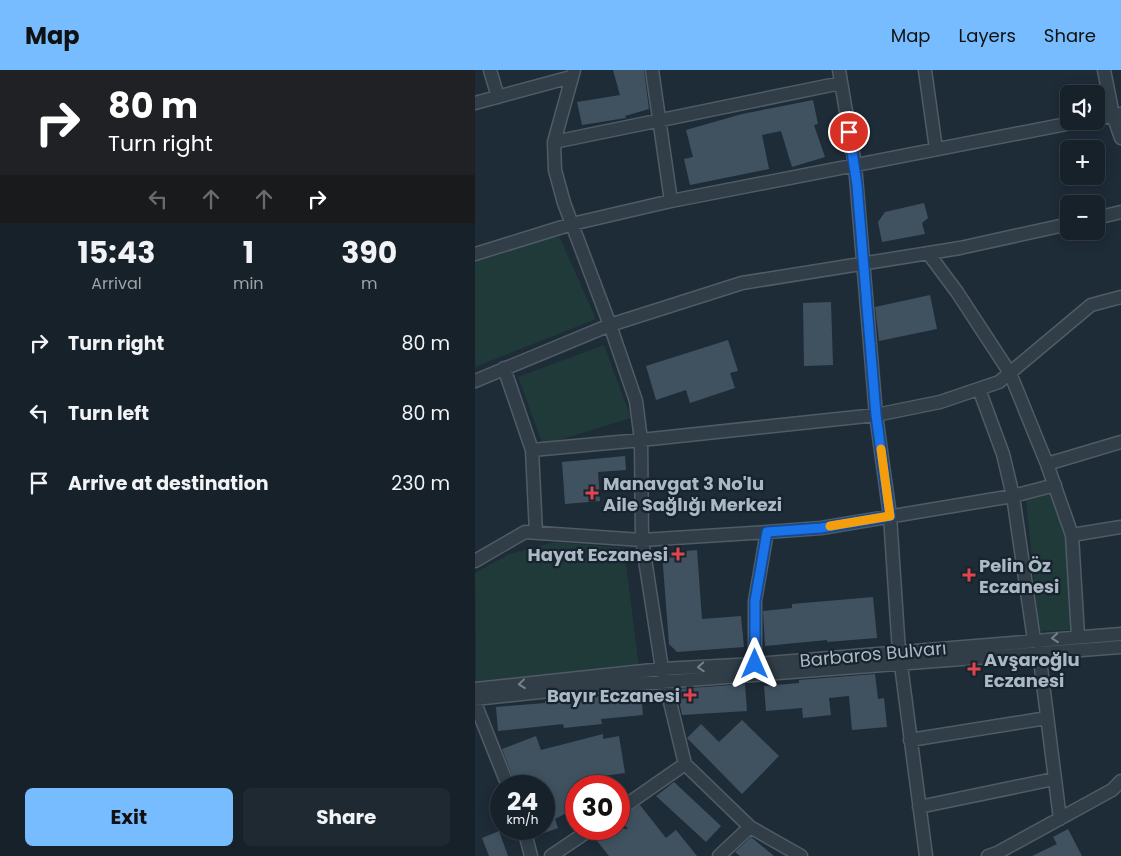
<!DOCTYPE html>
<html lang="en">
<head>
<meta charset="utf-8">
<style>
  body { margin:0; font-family:Poppins,sans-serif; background:#1f2932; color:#f1f3f6; height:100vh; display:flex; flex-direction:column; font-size:19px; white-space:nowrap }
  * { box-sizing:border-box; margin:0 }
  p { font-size:16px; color:#9ea3a8 }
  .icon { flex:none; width:28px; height:28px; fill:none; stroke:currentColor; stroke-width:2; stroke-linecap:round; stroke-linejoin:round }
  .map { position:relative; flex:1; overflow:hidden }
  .details { display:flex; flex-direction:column; background:#16212a; width:475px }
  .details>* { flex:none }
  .guide { background:#202124; color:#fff; overflow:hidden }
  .tools { position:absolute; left:585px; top:15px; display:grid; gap:10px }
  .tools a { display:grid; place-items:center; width:45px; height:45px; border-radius:8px; background:#16212a; box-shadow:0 2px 12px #0003,0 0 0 1px #353e47; font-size:25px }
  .speed { position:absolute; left:15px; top:705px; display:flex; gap:10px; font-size:25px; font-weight:700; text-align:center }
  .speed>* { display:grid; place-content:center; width:65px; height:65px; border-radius:50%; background:#16212a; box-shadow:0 2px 12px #0003,0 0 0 1px #353e47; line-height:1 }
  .speed small { font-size:12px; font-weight:400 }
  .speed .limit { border:8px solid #d22; background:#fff; color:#111 }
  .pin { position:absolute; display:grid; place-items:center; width:42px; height:42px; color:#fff; margin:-21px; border:2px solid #fff; border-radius:50%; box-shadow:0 1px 5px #0007 }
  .me { position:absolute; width:55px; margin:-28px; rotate:0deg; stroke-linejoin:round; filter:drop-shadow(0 0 4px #0008) }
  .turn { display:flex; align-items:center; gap:18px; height:105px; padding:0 25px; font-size:22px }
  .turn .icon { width:65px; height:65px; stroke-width:2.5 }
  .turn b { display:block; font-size:35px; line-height:42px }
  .lanes { display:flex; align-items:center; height:48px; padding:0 25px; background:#0003; justify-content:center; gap:25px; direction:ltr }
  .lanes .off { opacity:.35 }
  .eta { display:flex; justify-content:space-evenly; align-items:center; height:85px; text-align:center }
  .eta b { font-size:30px; font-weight:700; line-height:35px }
  .action { display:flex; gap:10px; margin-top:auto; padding:10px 25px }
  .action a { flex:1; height:58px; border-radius:8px; background:#77bcff; color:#111; font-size:20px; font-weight:700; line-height:58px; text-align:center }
  .action a+a { background:#1f2932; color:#f1f3f6 }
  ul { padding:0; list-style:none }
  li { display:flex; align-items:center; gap:15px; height:70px; padding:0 25px }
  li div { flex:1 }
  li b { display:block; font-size:19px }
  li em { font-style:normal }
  header { display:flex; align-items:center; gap:30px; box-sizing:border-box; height:70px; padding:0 25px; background:#77bcff; color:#111 }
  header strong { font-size:24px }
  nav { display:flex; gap:28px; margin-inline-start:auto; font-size:18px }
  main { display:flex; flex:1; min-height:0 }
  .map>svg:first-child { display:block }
  .green { fill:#203939 }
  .building { fill:#405260 }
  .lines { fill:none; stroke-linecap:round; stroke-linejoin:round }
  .minor-casing { stroke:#4f5c67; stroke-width:15 }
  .minor { stroke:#313e48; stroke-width:12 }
  .oneway { stroke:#74828d }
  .route-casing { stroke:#114b97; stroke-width:12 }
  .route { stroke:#1a73e8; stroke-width:9 }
  .slow { stroke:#f59e0b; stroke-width:9 }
  .health-dot { fill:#e0444e; stroke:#17232d; stroke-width:2 }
  .labels { text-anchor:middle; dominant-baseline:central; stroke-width:4.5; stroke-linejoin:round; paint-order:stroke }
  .poi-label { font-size:18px; font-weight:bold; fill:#abb9c6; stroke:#17232d; text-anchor:start }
  .street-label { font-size:18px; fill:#abb9c6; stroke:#17232d }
</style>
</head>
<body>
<header>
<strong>Map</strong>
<nav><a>Map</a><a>Layers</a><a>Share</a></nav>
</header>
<main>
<section class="details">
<div class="guide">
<div class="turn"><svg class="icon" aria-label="right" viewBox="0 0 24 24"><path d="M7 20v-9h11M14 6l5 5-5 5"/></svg><div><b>80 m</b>Turn right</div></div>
<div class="lanes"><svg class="icon off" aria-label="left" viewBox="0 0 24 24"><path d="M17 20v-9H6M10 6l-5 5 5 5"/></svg><svg class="icon off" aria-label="ahead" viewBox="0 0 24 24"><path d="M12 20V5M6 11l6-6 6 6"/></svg><svg class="icon off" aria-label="ahead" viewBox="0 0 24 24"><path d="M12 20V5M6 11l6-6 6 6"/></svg><svg class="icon" aria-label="right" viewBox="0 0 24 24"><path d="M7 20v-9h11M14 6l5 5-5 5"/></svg></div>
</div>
<div class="eta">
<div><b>15:43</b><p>Arrival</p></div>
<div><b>1</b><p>min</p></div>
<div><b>390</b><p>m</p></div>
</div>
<ul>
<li><svg class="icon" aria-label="right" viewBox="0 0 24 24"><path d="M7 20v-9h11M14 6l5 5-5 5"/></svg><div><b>Turn right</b></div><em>80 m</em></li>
<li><svg class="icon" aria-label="left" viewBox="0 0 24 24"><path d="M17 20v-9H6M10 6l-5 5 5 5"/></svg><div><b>Turn left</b></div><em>80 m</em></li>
<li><svg class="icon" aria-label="arrive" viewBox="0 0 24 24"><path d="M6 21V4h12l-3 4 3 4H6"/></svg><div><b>Arrive at destination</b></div><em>230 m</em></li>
</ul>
<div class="action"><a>Exit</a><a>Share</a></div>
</section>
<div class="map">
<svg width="646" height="786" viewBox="0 0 646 786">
  <rect width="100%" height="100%" fill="#1e2c38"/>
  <path class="green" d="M84,166L121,249L0,297V192Z
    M129,275L156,348L68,375L43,307Z
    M578,423L597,465L603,560L564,561L551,430Z
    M80,472L149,478L164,598L1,612L0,503L34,484Z"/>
  <path class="building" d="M138,0H169L174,39L150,46L151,48L107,55L102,32L145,25Z
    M338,30L343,54L339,55L350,87L317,97L306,61L287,65L294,99L215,115L209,89L218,87L211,60L267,44Z
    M449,133L453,148L447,153L450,164L407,172L403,152L410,142Z
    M455,225L462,259L404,271L400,237Z
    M356,232L358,295L329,296L328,233Z
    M253,270L263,301L255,303L260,318L215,333L211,320L181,330L171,296Z
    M150,386L151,400L123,402L125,431L90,434L87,392Z
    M222,480L227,549L266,546L269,577L202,582L194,574L187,483Z
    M398,527L402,568L352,572V570L290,576L288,541L317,538V534Z
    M400,604L403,629L409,628L412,657L377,660L374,626L354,628L356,645L328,648L327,638L291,641L289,616L324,613V610Z
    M270,614L272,641L207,645L202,619Z
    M166,622L168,645L126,649L127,654L89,658L88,654L23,661L21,637L70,633V631L88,629Z
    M267,650L304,686L267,724L212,668L226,654L244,672Z
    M128,664V669L144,666L150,703L114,708L118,716H101V738L80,749L83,758L69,763V716H41L27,679L61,666L66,680Z
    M199,712L246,756L231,772L181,726Z
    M165,735L191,768L201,760L222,786H134L119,767L123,763L124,759H153L144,748Z
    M593,759L607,786H557L582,774L578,767Z
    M24,761L33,786H14L7,768Z
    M276,767L299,786H265L260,782Z"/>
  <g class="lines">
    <defs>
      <path id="minor" d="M15,0L23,27
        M99,0L79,72L80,100L89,133L135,255L161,331L166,370L167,470L187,599L210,694L275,757L326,786
        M177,0L196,131
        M364,0L380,95L401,345L415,446L424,582
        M450,0L461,79
        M629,0L638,45L646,68
        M0,33L96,7
        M621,49L646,44
        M79,72L366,13
        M621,148L646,142
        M453,183L482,222L535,303L572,394L597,465L646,457
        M0,184L97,154L196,131L607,51
        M29,298L57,380L61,463
        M0,311L135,255L267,213L485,178L594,154
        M504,319L528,384L538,426L559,570
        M57,380L166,370L401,345L465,332L524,312L616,235L646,227
        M572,394L646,372
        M597,465L603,566
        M0,491L50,462L167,470L292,462L346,458L538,426L580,415
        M564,582L585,749
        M280,594V531L292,462
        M426,595L451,786
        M0,619L187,599L280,594L646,564
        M0,629L94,619L646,577
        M0,633L33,716
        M435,670L572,648
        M444,737L579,709
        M144,740L210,694
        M49,759L56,786
        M76,786L116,759
        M244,786L275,757
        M513,786L522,783L637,720L646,711"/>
    </defs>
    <use href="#minor" class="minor-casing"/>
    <use href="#minor" class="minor"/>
  </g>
  <defs><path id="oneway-chevron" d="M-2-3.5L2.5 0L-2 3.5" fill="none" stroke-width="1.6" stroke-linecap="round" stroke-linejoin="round" transform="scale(1.25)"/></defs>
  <g class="oneway">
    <use href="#oneway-chevron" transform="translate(580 568) rotate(175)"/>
    <use href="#oneway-chevron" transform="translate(226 597) rotate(177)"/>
    <use href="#oneway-chevron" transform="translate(47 614) rotate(174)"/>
  </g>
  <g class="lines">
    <defs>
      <path id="route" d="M280,594V531L292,462L346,458L415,446L401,345L382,115L374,62"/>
    </defs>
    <use href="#route" class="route-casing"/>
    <use href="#route" class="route"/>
    <path class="slow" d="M355,456L415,446L406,379"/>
  </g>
  <g class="health-dot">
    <path d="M114.5 415.5h5v5h5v5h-5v5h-5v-5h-5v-5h5z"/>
    <path d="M200.5 476.5h5v5h5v5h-5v5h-5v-5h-5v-5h5z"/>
    <path d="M491.5 497.5h5v5h5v5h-5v5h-5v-5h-5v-5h5z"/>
    <path d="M496.5 591.5h5v5h5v5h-5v5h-5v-5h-5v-5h5z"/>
    <path d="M212.5 617.5h5v5h5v5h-5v5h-5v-5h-5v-5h5z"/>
  </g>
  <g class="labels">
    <g class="poi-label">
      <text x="128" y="413">Manavgat 3 No'lu<tspan x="128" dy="21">Aile Sağlığı Merkezi</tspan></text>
      <text x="193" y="484" text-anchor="end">Hayat Eczanesi</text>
      <text x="504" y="495">Pelin Öz<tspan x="504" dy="21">Eczanesi</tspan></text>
      <text x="509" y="589">Avşaroğlu<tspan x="509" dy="21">Eczanesi</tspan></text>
      <text x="205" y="625" text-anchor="end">Bayır Eczanesi</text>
    </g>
    <g class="street-label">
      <text transform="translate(398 584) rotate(-5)">Barbaros Bulvarı</text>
    </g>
  </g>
</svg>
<div class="tools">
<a><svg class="icon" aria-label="sound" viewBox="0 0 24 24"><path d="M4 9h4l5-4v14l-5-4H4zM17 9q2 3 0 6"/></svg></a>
<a>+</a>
<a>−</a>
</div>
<div class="speed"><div>24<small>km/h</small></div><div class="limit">30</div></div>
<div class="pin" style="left:374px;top:62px;background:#d93025"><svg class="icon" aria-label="arrive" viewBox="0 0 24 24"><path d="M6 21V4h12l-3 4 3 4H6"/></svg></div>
<svg class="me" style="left:280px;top:594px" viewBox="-20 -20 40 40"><path d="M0-17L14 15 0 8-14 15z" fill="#1a73e8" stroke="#fff" stroke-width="4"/></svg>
</div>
</main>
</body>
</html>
